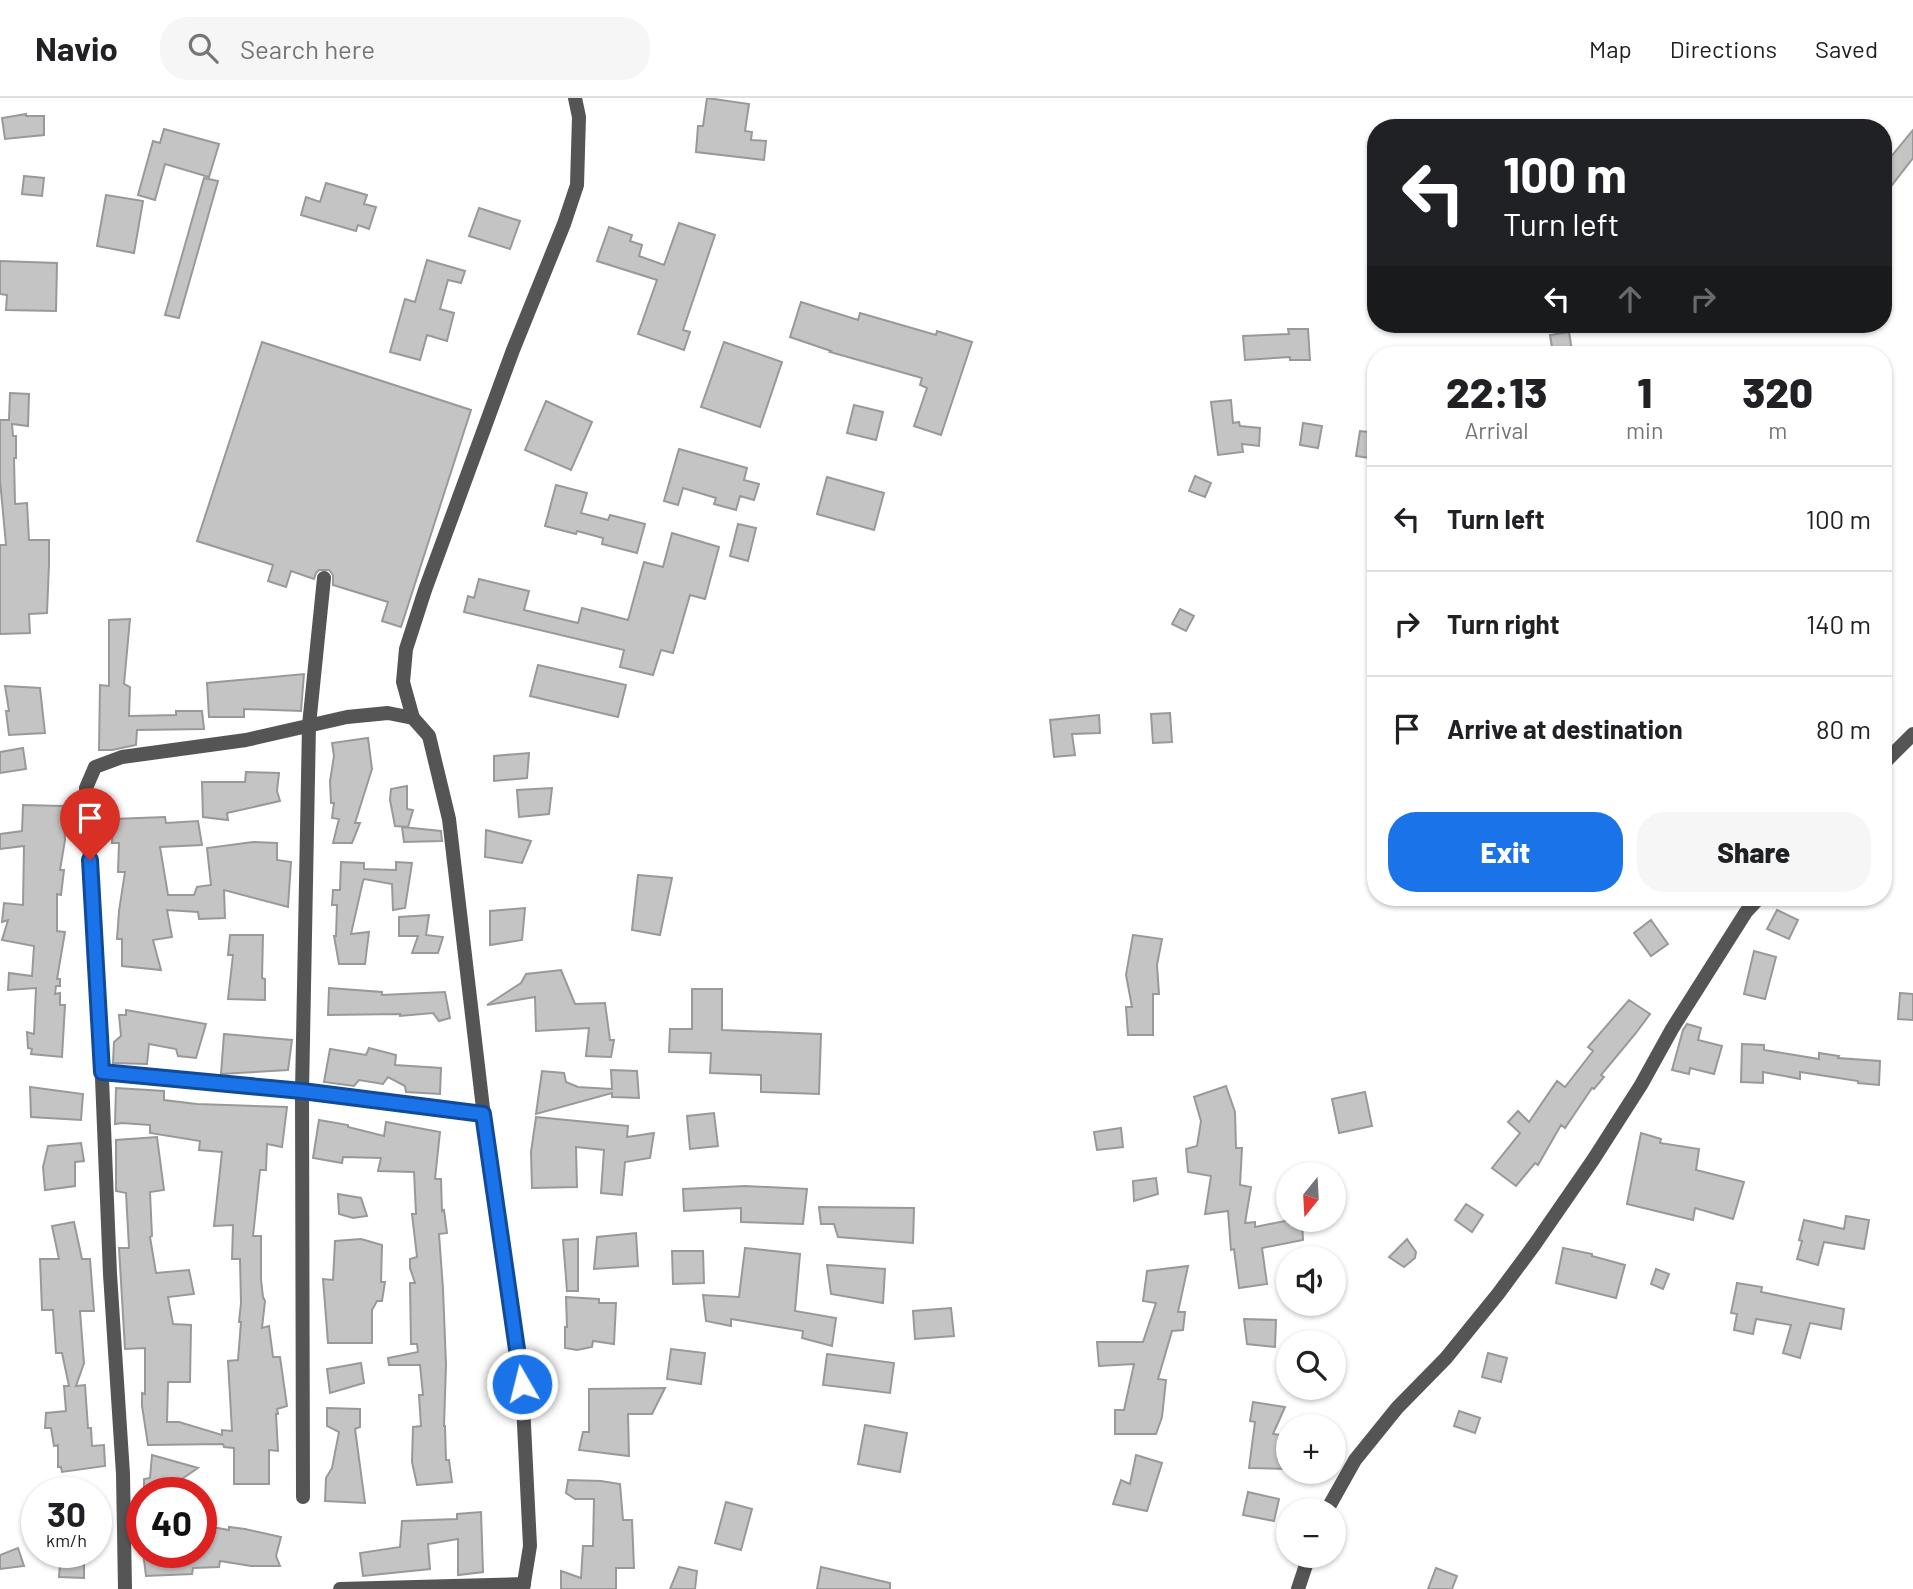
<!DOCTYPE html>
<html lang="en">
<head>
<meta charset="utf-8">
<style>
  body { margin:0; font-family:Barlow,sans-serif; background:#f6f6f6; color:#202124; height:100vh; display:flex; flex-direction:column; font-size:26px; white-space:nowrap }
  * { box-sizing:border-box; margin:0 }
  p { font-size:23px; color:#757577 }
  .icon { flex:none; width:38px; height:38px; fill:none; stroke:currentColor; stroke-width:2; stroke-linecap:round; stroke-linejoin:round }
  .map { position:relative; flex:1; overflow:hidden }
  .drawer { position:absolute; left:1367px; top:248px; width:525px; height:560px; display:flex; flex-direction:column; background:#fff; border-radius:28px; box-shadow:0 2px 5px #0004 }
  .drawer>* { flex:none }
  .top-card { position:absolute; left:1367px; top:21px; width:525px; height:214px; border-radius:28px; box-shadow:0 2px 5px #0004; background:#202124; color:#fff; overflow:hidden }
  .needle { width:46px; rotate:198deg }
  .fabs { position:absolute; left:1276px; top:1064px; display:grid; gap:14px }
  .fabs a { display:grid; place-items:center; width:70px; height:70px; border-radius:50%; background:#fff; box-shadow:0 2px 5px #0004; font-size:35px }
  .speed { position:absolute; left:21px; top:1379px; display:flex; gap:14px; font-size:35px; font-weight:700; text-align:center }
  .speed>* { display:grid; place-content:center; width:91px; height:91px; border-radius:50%; background:#fff; box-shadow:0 2px 5px #0004; line-height:1 }
  .speed small { font-size:18px; font-weight:400 }
  .speed .limit { border:10px solid #d22; background:#fff; color:#111 }
  .pin { position:absolute; display:grid; place-items:center; width:60px; height:60px; color:#fff; margin:-72px -30px; border-radius:50% 50% 50% 0; rotate:-45deg; box-shadow:0 0 7px #0007 }
  .pin .icon { rotate:45deg }
  .me { position:absolute; width:77px; margin:-38px; rotate:352deg; stroke-linejoin:round; filter:drop-shadow(0 0 5px #0008) }
  .turn { display:flex; align-items:center; gap:24px; height:147px; padding:0 21px; font-size:32px }
  .turn .icon { width:91px; height:91px; stroke-width:2.5 }
  .turn b { display:block; font-size:49px; line-height:60px }
  .lanes { display:flex; align-items:center; height:66px; padding:0 21px; background:#0003; justify-content:center; gap:35px; direction:ltr }
  .lanes .off { opacity:.35 }
  .eta { display:flex; justify-content:space-evenly; align-items:center; height:119px; text-align:center }
  .eta b { font-size:42px; font-weight:800; line-height:49px }
  .cta { display:flex; gap:14px; margin-top:auto; padding:14px 21px }
  .cta a { flex:1; height:80px; border-radius:28px; background:#1a73e8; color:#fff; font-size:28px; font-weight:800; line-height:80px; text-align:center }
  .cta a+a { background:#f6f6f6; color:#202124 }
  ul { padding:0; list-style:none }
  li { display:flex; align-items:center; gap:21px; height:105px; padding:0 21px; border-top:2px solid #e0e0e0 }
  li div { flex:1 }
  li b { display:block; font-size:26px }
  li em { font-style:normal }
  header { display:flex; align-items:center; gap:42px; box-sizing:border-box; height:98px; padding:0 35px; background:#fff; border-bottom:2px solid #e0e0e0 }
  header strong { font-size:33px }
  nav { display:flex; gap:38px; margin-inline-start:auto; font-size:24px }
  .search { width:490px; height:63px; background:#f6f6f6; display:flex; align-items:center; gap:18px; box-sizing:border-box; padding:0 24px; border-radius:28px; color:#757577; font-size:26px }
  .map>svg:first-child { display:block }
  .building { fill:#c4c4c4; stroke:#999; stroke-width:2 }
  .lines { fill:none; stroke-linecap:round; stroke-linejoin:round }
  .minor { stroke:#555; stroke-width:14 }
  .tertiary { stroke:#555; stroke-width:14 }
  .route-casing { stroke:#114b97; stroke-width:18 }
  .route { stroke:#1a73e8; stroke-width:12 }
</style>
</head>
<body>
<header>
<strong>Navio</strong>
<div class="search"><svg class="icon" aria-label="search" viewBox="0 0 24 24"><circle cx="10" cy="10" r="6"/><path d="M15 15l6 6"/></svg>Search here</div>
<nav><a>Map</a><a>Directions</a><a>Saved</a></nav>
</header>
<div class="map">
<svg width="1913" height="1491" viewBox="0 0 1913 1491">
  <rect width="100%" height="100%" fill="#fff"/>
  <path class="building" d="M707,0L749,6L745,33L752,34L751,42L766,43L764,62L696,54L698,28H703Z
    M26,16V18H44V37L5,41L2,20Z
    M164,31L219,46L209,79L165,66L155,102L138,97L153,43L160,45Z
    M1913,32V60L1892,87L1883,79V55L1890,60Z
    M24,78L44,80L42,98L22,96Z
    M204,80L218,83L179,220L165,217Z
    M326,85L367,97L364,106L376,109L369,131L358,127L356,133L301,117L306,99L320,104Z
    M106,97L143,103L134,155L97,148Z
    M479,110L520,123L510,151L469,138Z
    M679,125L715,137L683,232L690,234L684,252L638,236L657,182L597,163L609,129L632,137L630,143L642,147L639,158L664,167Z
    M427,162L465,173L461,185L448,182L440,211L454,215L447,243L427,237L420,262L390,254L405,201L415,204Z
    M0,163L57,165L56,213L6,212L7,197L0,196Z
    M801,204L858,222L860,215L936,237L937,233L972,244L941,337L914,328L927,290L920,287L922,280L830,254L831,253L790,239Z
    M1288,231H1308L1310,262H1290V259L1245,262L1243,238L1289,236Z
    M1569,234L1572,253L1553,256L1550,237Z
    M262,244L471,312L401,529L382,523L388,504L333,487V477L329,472H319L316,475L314,481L291,473L286,489L268,483L273,467L197,443Z
    M724,244L782,264L760,329L701,309Z
    M10,295L29,296L28,328L12,326L13,338H16V360H14L15,406L27,405L29,442H49V466L47,515L29,516L30,535L0,536V447H6L0,382V322H9Z
    M1231,302L1233,325L1239,324L1240,328L1260,330L1259,348L1242,346L1243,354L1218,357L1211,304Z
    M546,303L592,324L571,372L525,352Z
    M854,307L883,314L876,342L847,335Z
    M1303,325L1322,328L1318,350L1300,347Z
    M1360,333L1376,335V361L1356,358Z
    M679,351L747,370L744,382L759,386L754,402L740,398L736,412L714,406L716,400L683,390L678,407L664,403Z
    M1195,378L1211,385L1205,399L1189,393Z
    M827,379L884,395L874,432L817,416Z
    M556,387L587,395L581,415L608,422L610,417L645,426L637,455L602,446L603,440L577,433L576,436L545,428Z
    M738,426L756,430L748,463L730,458Z
    M672,435L719,449L705,501L690,497L673,555L661,552L653,577L620,569L624,552L464,514L468,498L474,500L479,481L529,493L524,512L578,525L582,510L628,522L644,464L663,469Z
    M1180,511L1194,518L1186,533L1172,526Z
    M130,521L124,586L130,589L129,618L176,617V613H202L204,631L137,632L136,647L112,652H99L100,587L109,588V522Z
    M538,567L626,587L618,619L530,598Z
    M304,576L301,613L244,611V619H209L207,585Z
    M5,588L40,590L45,635L9,637L6,613H9Z
    M1170,615L1172,644L1153,645L1151,616Z
    M1099,617L1100,635L1072,636L1075,657L1054,659L1050,622Z
    M368,640L372,671L355,725H360L352,745H333L339,721L332,720L334,705H331L330,683L334,658L332,645Z
    M23,650L26,671L0,675V654Z
    M529,655L527,680L494,683V658Z
    M246,674L279,675L277,693L280,703L227,715L228,722L203,719L202,684H245Z
    M407,688V711L413,712L408,729L395,728L390,702L391,691Z
    M552,690L549,716L519,719L517,692Z
    M23,707L63,708L65,742L60,772H64L61,797L57,796V833L65,834L57,881H60V888H56L55,896L60,895V907H65L62,959L31,956L32,951L28,950L27,934L34,936L36,890L8,892L9,875L32,878L34,848L2,842L8,822L2,824L4,805L23,807L24,748L0,751V736L22,733Z
    M165,719L166,725L198,723L202,747L160,749L168,797H194L197,789L211,787L207,750L253,744L277,745V762L291,764L288,809L224,792L225,820L199,821L198,814L167,812L172,839L153,842L161,872L122,868V841H117L119,813L125,774H118L119,745H112L113,721Z
    M402,729L441,733L442,743L404,744Z
    M486,732L531,743L522,765L485,759Z
    M341,764L364,765V771L396,772V764L412,765L405,810L393,812L392,786L364,781L363,783L351,836L369,834L365,866H339L334,838H336L337,807H332L333,792H340Z
    M638,777L672,780L660,837L632,832Z
    M525,810L522,842L490,847V813Z
    M1777,812L1798,822L1789,841L1767,831Z
    M429,817L426,837L443,839L438,855H412L418,838H399V819Z
    M1651,822L1668,846L1651,858L1634,835Z
    M230,837H263L262,880L265,881V902L228,901L233,857H228Z
    M1133,837L1162,841L1157,867L1159,896H1153V937H1128L1126,909H1132L1126,877Z
    M1754,853L1776,859L1765,901L1744,896Z
    M561,872L575,906L605,905L610,942H614L611,959L586,958L589,930L536,933L535,899L487,907L521,885L526,876Z
    M329,890L382,894V897L445,894L450,920L439,923L433,915L400,918V916L328,917Z
    M692,891H722V932L821,936L819,996L761,994V977L710,975L711,955L669,954L670,931H692Z
    M1900,895L1913,896V922L1898,921Z
    M1629,902L1650,916L1636,935L1601,977L1604,979L1594,991L1592,990L1565,1030L1561,1027L1538,1067L1535,1065L1516,1088L1492,1070L1520,1035L1508,1024L1518,1013L1529,1024L1557,983L1565,989L1593,953L1588,949Z
    M126,912L206,926L196,960L178,958L176,951L149,946L147,966L113,965L114,944L121,938L119,917H126Z
    M1687,926L1701,930L1698,942L1722,948L1714,976L1690,970L1689,976L1672,972L1683,932Z
    M224,936L292,942L288,972L221,976Z
    M1742,946L1764,947V952L1819,961V955L1839,958L1838,960L1880,963L1879,987L1858,985V983L1800,974V981L1763,974V985L1741,984Z
    M369,950L396,957L395,967L441,970L440,996L406,994L405,988L388,979L383,986L359,982L354,988L324,984L330,951L366,957Z
    M611,972L637,973L639,1000L612,999V995L536,1016L542,973L564,975L566,984L578,989L612,991Z
    M1226,988L1235,1014L1236,1050H1242L1240,1087L1251,1089L1245,1125L1255,1124V1129L1290,1122H1302L1303,1142L1262,1150L1267,1186L1239,1190L1234,1151L1231,1152L1228,1113L1205,1116L1211,1078L1188,1074L1186,1051L1197,1048L1201,1023L1194,999Z
    M30,989L83,996L81,1022L31,1019Z
    M116,990L164,993V1002L197,1006L287,1009L282,1049L267,1046L266,1072H260L253,1138H261V1181L263,1199L265,1203L262,1230L269,1228L273,1259H280L287,1308L277,1311L278,1316H276L278,1353L269,1352V1386H234V1350L224,1349L223,1346L148,1347L142,1308V1295L145,1296V1250L125,1251L119,1150H129L126,1095L116,1093V1042L157,1039L164,1092L150,1094L152,1138L150,1139L156,1175L189,1172L194,1196L168,1199L173,1226L191,1227L190,1284H168L167,1324H179L222,1337V1332L232,1333L228,1263L238,1262L241,1224H239L241,1205L240,1161H232L233,1127L214,1128L222,1054L199,1052L200,1043L150,1035V1027L122,1025L115,1026Z
    M1365,994L1372,1028L1339,1035L1332,1001Z
    M714,1015L718,1048L690,1051L687,1018Z
    M536,1019L628,1028L627,1039L654,1035L650,1060L625,1064L622,1097L601,1095L604,1052L576,1049L577,1089L532,1090L531,1054Z
    M319,1022L348,1027V1029L384,1038L386,1024L440,1034L435,1081H441L442,1113L444,1112L447,1135L439,1136L443,1191L446,1267L444,1328H445L446,1362H449L452,1384L417,1387L412,1364L413,1329L421,1328L419,1297H423L420,1267H389L388,1260L418,1254L417,1246H411L410,1185H415L410,1170V1161L417,1159L412,1116H416L414,1074L378,1073L381,1060L343,1059L342,1065L313,1060Z
    M1121,1030L1123,1049L1097,1052L1094,1034Z
    M1641,1035L1661,1041L1660,1045L1699,1051L1696,1072L1744,1084L1733,1121L1695,1110L1693,1122L1627,1106Z
    M81,1045L84,1063L75,1064V1088L45,1092L43,1069L48,1048Z
    M1156,1080L1158,1096L1134,1103L1133,1083Z
    M745,1088L807,1091L803,1126L741,1124V1110L684,1113L683,1091Z
    M338,1096L361,1100L367,1118L353,1120L339,1116Z
    M1466,1106L1483,1117L1472,1134L1455,1122Z
    M819,1109L914,1110L913,1145L838,1139L834,1126H821Z
    M1846,1118L1869,1122L1864,1151L1824,1144L1818,1167L1797,1161L1802,1143L1799,1142L1804,1122L1844,1131Z
    M74,1124L82,1161H90L94,1213H80L84,1265L76,1288L85,1287L88,1330H91L92,1348L104,1347L105,1368L62,1374L61,1369H58V1347L54,1348L51,1330H45L46,1315L66,1313L64,1288H69L62,1255H56L53,1212H42L40,1161H59L52,1128Z
    M636,1135L638,1168L594,1171L597,1139Z
    M361,1141L382,1147L381,1184H385L382,1203H377L372,1212V1245H328L323,1181L333,1182L335,1143Z
    M578,1141V1193H567L563,1142Z
    M1407,1141L1416,1154L1415,1160L1404,1169L1389,1159Z
    M745,1150L800,1156L795,1213L836,1220L832,1248L802,1240L803,1233L731,1221V1228L706,1223L703,1197L739,1199Z
    M1563,1150L1592,1156V1158L1625,1167L1616,1200L1556,1185Z
    M672,1153H703L704,1185L673,1186Z
    M827,1167L885,1171L883,1205L831,1196Z
    M1188,1168L1178,1214H1185L1183,1232L1172,1233L1158,1281L1166,1282L1162,1319L1156,1336H1115V1312H1124L1134,1266L1099,1268L1097,1244H1143L1156,1205L1143,1203L1147,1173Z
    M1656,1171L1669,1176L1663,1191L1651,1186Z
    M1737,1185L1762,1189L1761,1194L1844,1211L1841,1231L1810,1225L1800,1260L1783,1255L1791,1227L1756,1221L1753,1236L1734,1232L1737,1216L1731,1215Z
    M566,1199L599,1201V1205H616L614,1246L593,1243L592,1249L577,1252L565,1250V1229H567Z
    M951,1210L954,1238L915,1241L913,1213Z
    M1244,1221L1276,1222L1275,1249L1247,1246Z
    M671,1251L705,1255L701,1286L667,1281Z
    M1488,1255L1507,1260L1501,1284L1482,1279Z
    M827,1256L894,1265L890,1295L823,1287Z
    M361,1265L364,1285L330,1295L327,1271Z
    M665,1290L652,1316H628L629,1358L579,1352L583,1334H589V1291Z
    M1253,1304L1285,1309L1273,1336L1288,1338V1371L1249,1370L1255,1324L1250,1323Z
    M327,1310L360,1311V1329L355,1331L365,1405L325,1403L326,1380L332,1370L339,1334L327,1328Z
    M1459,1313L1480,1320L1475,1335L1454,1328Z
    M865,1327L907,1335L900,1374L858,1366Z
    M152,1357L198,1370L179,1383V1395H144V1381L150,1380Z
    M1136,1357L1162,1365L1147,1413L1113,1406L1121,1382L1130,1386Z
    M568,1382L601,1383L620,1386L623,1422H632L634,1470H616V1491H561V1473L581,1480L583,1448H593L594,1401H575L566,1395Z
    M1248,1394L1279,1401L1274,1423L1243,1417Z
    M726,1404L752,1411L741,1452L715,1445Z
    M481,1414L483,1474L458,1477V1441L428,1446L430,1471L363,1478L360,1455L400,1449L402,1423L457,1421V1416Z
    M201,1427L229,1432V1429L245,1431L281,1439L276,1458L280,1468H251L220,1463L219,1469L193,1470L192,1476L146,1478L143,1454H201Z
    M18,1450L24,1468L0,1471V1457Z
    M61,1454H84V1480L59,1479Z
    M679,1469L697,1473L695,1491H670Z
    M821,1469L890,1485V1491H817Z
    M1436,1470L1457,1478L1452,1491H1428Z"/>
  <g class="lines">
    <path class="minor" d="M1883,666L1913,636
      M102,974L302,994L483,1016
      M303,1399L302,994L309,627L324,480
      M1327,1412L1355,1362L1397,1310L1446,1260L1498,1196L1535,1146L1593,1062L1641,987L1672,931L1746,814L1759,800
      M125,1491L123,1376L110,1176L102,980L86,690L95,669L122,659L246,642L347,619L388,615L413,620
      M340,1491L524,1486
      M1298,1491L1309,1458"/>
    <path class="tertiary" d="M523,1491L530,1448L522,1286L492,1087L449,721L429,638L413,620L403,584L406,551L425,492L513,252L564,126L577,87L579,19L575,0"/>
  </g>
  <g class="lines">
    <defs>
      <path id="route" d="M90,762L102,974L302,993L483,1016L522,1286"/>
    </defs>
    <use href="#route" class="route-casing"/>
    <use href="#route" class="route"/>
  </g>
</svg>
<div class="fabs">
<a><svg class="needle" viewBox="-14 -14 28 28"><path d="M0-13l5 13h-10z" fill="#e53935"/><path d="M0 13l5-13h-10z" fill="#757577"/></svg></a>
<a><svg class="icon" aria-label="sound" viewBox="0 0 24 24"><path d="M4 9h4l5-4v14l-5-4H4zM17 9q2 3 0 6"/></svg></a>
<a><svg class="icon" aria-label="search" viewBox="0 0 24 24"><circle cx="10" cy="10" r="6"/><path d="M15 15l6 6"/></svg></a>
<a>+</a>
<a>−</a>
</div>
<div class="speed"><div>30<small>km/h</small></div><div class="limit">40</div></div>
<div class="pin" style="left:90px;top:762px;background:#d93025"><svg class="icon" aria-label="arrive" viewBox="0 0 24 24"><path d="M6 21V4h12l-3 4 3 4H6"/></svg></div>
<svg class="me" style="left:522px;top:1286px" viewBox="-20 -20 40 40"><circle r="17" fill="#1a73e8" stroke="#fff" stroke-width="3"/><path d="M0-11L8 9 0 5-8 9z" fill="#fff"/></svg>
<div class="top-card">
<div class="turn"><svg class="icon" aria-label="left" viewBox="0 0 24 24"><path d="M17 20v-9H6M10 6l-5 5 5 5"/></svg><div><b>100 m</b>Turn left</div></div>
<div class="lanes"><svg class="icon" aria-label="left" viewBox="0 0 24 24"><path d="M17 20v-9H6M10 6l-5 5 5 5"/></svg><svg class="icon off" aria-label="ahead" viewBox="0 0 24 24"><path d="M12 20V5M6 11l6-6 6 6"/></svg><svg class="icon off" aria-label="right" viewBox="0 0 24 24"><path d="M7 20v-9h11M14 6l5 5-5 5"/></svg></div>
</div>
<section class="drawer">
<div class="eta">
<div><b>22:13</b><p>Arrival</p></div>
<div><b>1</b><p>min</p></div>
<div><b>320</b><p>m</p></div>
</div>
<ul>
<li><svg class="icon" aria-label="left" viewBox="0 0 24 24"><path d="M17 20v-9H6M10 6l-5 5 5 5"/></svg><div><b>Turn left</b></div><em>100 m</em></li>
<li><svg class="icon" aria-label="right" viewBox="0 0 24 24"><path d="M7 20v-9h11M14 6l5 5-5 5"/></svg><div><b>Turn right</b></div><em>140 m</em></li>
<li><svg class="icon" aria-label="arrive" viewBox="0 0 24 24"><path d="M6 21V4h12l-3 4 3 4H6"/></svg><div><b>Arrive at destination</b></div><em>80 m</em></li>
</ul>
<div class="cta"><a>Exit</a><a>Share</a></div>
</section>
</div>
</body>
</html>
